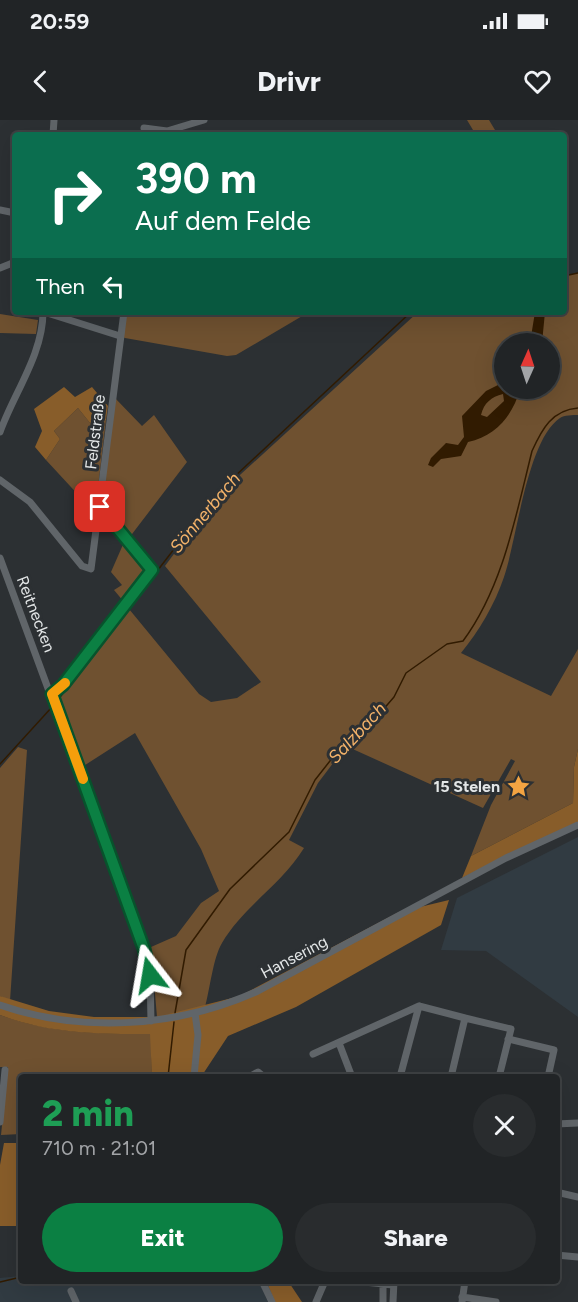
<!DOCTYPE html>
<html lang="en">
<head>
<meta charset="utf-8">
<style>
  body { margin:0; font-family:Figtree,sans-serif; background:#292c2e; color:#f1f3f6; height:100vh; display:flex; flex-direction:column; font-size:22px; white-space:nowrap }
  * { box-sizing:border-box; margin:0 }
  p { font-size:20px; color:#a2a4a7 }
  .icon { flex:none; width:33px; height:33px; fill:none; stroke:currentColor; stroke-width:2; stroke-linecap:round; stroke-linejoin:round }
  .map { position:relative; flex:1; overflow:hidden }
  .drawer { position:absolute; left:18px; top:954px; width:542px; height:210px; display:flex; flex-direction:column; background:#212426; border-radius:6px; box-shadow:0 6px 24px #0002,0 0 0 2px #3e4143 }
  .drawer>* { flex:none }
  .hud { position:absolute; left:12px; top:12px; width:555px; height:183px; border-radius:6px; box-shadow:0 6px 24px #0002,0 0 0 2px #3e4143; background:#0b6e4f; color:#fff; overflow:hidden }
  .needle { width:39px; rotate:3deg }
  .tools { position:absolute; left:494px; top:213px; display:grid; gap:12px }
  .tools a { display:grid; place-items:center; width:66px; height:66px; border-radius:50%; background:#212426; box-shadow:0 6px 24px #0002,0 0 0 2px #3e4143; font-size:30px }
  .pin { position:absolute; display:grid; place-items:center; width:51px; height:51px; color:#fff; margin:-26px; border-radius:12px; box-shadow:0 3px 9px #0006 }
  .me { position:absolute; width:66px; margin:-33px; rotate:346deg; stroke-linejoin:round; filter:drop-shadow(0 0 4px #0008) }
  .turn { display:flex; align-items:center; gap:21px; height:126px; padding:0 24px; font-size:27px }
  .turn .icon { width:78px; height:78px; stroke-width:2.5 }
  .turn b { display:block; font-size:42px; line-height:51px }
  .then { display:flex; align-items:center; height:57px; padding:0 24px; background:#0003; gap:12px; font-size:22px }
  .round { display:grid; place-items:center; flex:none; width:63px; height:63px; border-radius:32px; background:#292c2e }
  .overview { display:flex; align-items:center; justify-content:space-between; height:102px; padding:0 24px }
  h1 { font-size:36px; font-weight:800; line-height:45px; color:#1e9e55 }
  .cta { display:flex; gap:12px; margin-top:auto; padding:12px 24px }
  .cta a { flex:1; height:69px; border-radius:36px; background:#0b8043; color:#fff; font-size:24px; font-weight:800; line-height:69px; text-align:center }
  .cta a+a { background:#292c2e; color:#f1f3f6 }
  .status { display:flex; justify-content:space-between; align-items:center; height:42px; padding:0 30px; background:#212426; direction:ltr }
  .status svg { height:16px; fill:currentColor }
  header { display:flex; justify-content:space-between; align-items:center; height:78px; padding:0 24px; background:#212426; font-size:27px; font-weight:800 }
  .map>svg:first-child { display:block }
  .built { fill:#313b42 }
  .green { fill:#6f5130; fill-rule:evenodd }
  .forest { fill:#885d2a }
  .water { fill:#311b01; fill-rule:evenodd }
  .lines { fill:none; stroke-linecap:round; stroke-linejoin:round }
  .stream { stroke:#311b01; stroke-width:1.5 }
  .minor { stroke:#606569; stroke-width:7 }
  .route-casing { stroke:#07532c; stroke-width:15 }
  .route { stroke:#0b8043; stroke-width:10 }
  .slow { stroke:#f59e0b; stroke-width:10 }
  .labels { text-anchor:middle; dominant-baseline:central; stroke-width:6; stroke-linejoin:round; paint-order:stroke }
  .street-label { font-size:16px; fill:#e3e6e7; stroke:#2c3033 }
  .poi-label { font-size:16px; font-weight:bold; fill:#e3e6e7; stroke:#2c3033; text-anchor:end }
  .water-label { font-size:18px; font-style:italic; fill:#f4b36a; stroke:#2c3033 }
</style>
</head>
<body>
<div class="status"><b>20:59</b><svg viewBox="0 0 49 12"><path d="M0 12V9h3v3zM5 12V6h3v6zM10 12V3h3v9zM15 12V0h3v12zM26 1h20v11H26zM47 4h2v5h-2z"/></svg></div>
<header><svg class="icon" aria-label="back" viewBox="0 0 24 24"><path d="M15 5l-7 7 7 7"/></svg>Drivr<svg class="icon" aria-label="heart" viewBox="0 0 24 24"><path d="M12 20l-8-8c-3-5 5-10 8-4 3-6 11-1 8 4z"/></svg></header>
<div class="map">
<svg width="578" height="1182" viewBox="0 0 578 1182">
  <rect width="100%" height="100%" fill="#2c3033"/>
  <path class="built" d="M578,717V897L486,831L441,830L457,778Z
    M21,1156V1161H259L268,1182H0V1158Z"/>
  <path class="green" d="M467,0H489L498,15H476Z
    M578,153V295C573,295 564,295 560,298C527,320 517,419 504,457C495,484 479,511 461,533L551,576L578,529V629L574,647L573,683L471,736L491,685L515,641L511,639L483,688L346,626L318,663L289,720L304,728C282,764 243,787 222,823C213,838 210,869 205,887L157,897L151,827L176,816L201,783L219,771L201,729L135,613L82,647L57,581L129,489L199,574L211,582L237,578L261,562L165,446L217,376L417,193L564,192V156ZM504,224H549V268H504Z
    M124,192H309L236,235L227,236L125,218L120,216Z
    M0,194L38,200L36,214L0,213Z
    M114,277L142,306L154,295L187,342L129,418L104,389L103,381Z
    M78,288L90,303L106,300L95,393L46,340L60,319L54,311Z
    M125,420L147,446V453L124,482L114,470L122,465L111,452Z
    M18,627L27,630L10,881L0,876V648Z
    M0,895C50,913 98,914 151,914L152,957H21V1014L1,1015L8,947H0Z"/>
  <path class="forest" d="M64,267L75,277L92,267L108,286L106,300L90,303L78,288L54,311L60,319L46,340L35,327L42,311L34,289Z
    M578,629V702L462,758L471,736L573,683L574,647Z
    M449,780L441,805L296,887L228,916L201,957H152L150,914C97,914 51,914 0,895V876L49,891L94,897H157L240,876L399,792Z
    M4,1023H21V1106H0V1045Z
    M266,1161H288L302,1182H275Z"/>
  <path class="water" d="M535,192H545L542,223H530Z
    M504,262V268L520,269C513,295 496,316 468,322L461,336L441,339L433,347L428,345L431,338L446,323L458,325L464,317L462,296L486,271ZM503,274L504,281L487,297L481,295C484,283 491,277 503,274Z"/>
  <g class="lines">
    <path class="stream" d="M564,156L578,153
      M57,581L218,372L411,192
      M0,644L52,587
      M175,893L186,830L230,769L289,712L315,660L348,618L375,599L394,577L406,553L447,524L463,521C503,467 516,395 532,331C542,309 552,290 578,288
      M168,957L174,902
      M0,1162L21,1157"/>
    <path class="minor" d="M144,8L167,11L204,0
      M53,15L54,0
      M0,90L15,93
      M0,148L15,142
      M44,192L120,216
      M0,312C14,273 43,234 43,192
      M0,360L30,382L82,446L91,449L124,192
      M0,438L144,829L150,855L151,901
      M52,574L63,565L152,450L100,387
      M0,885C84,914 178,907 258,871L506,738L578,705
      M419,886L465,898L451,957
      M465,898L511,909L499,957
      M508,919L554,930L548,957
      M339,923L352,957
      M313,934L419,886
      M194,957L198,915L195,893
      M249,957L258,952L264,957
      M400,957L419,886
      M0,1002L5,950
      M556,1004L578,1003
      M556,1072L578,1077
      M556,1135L578,1137
      M262,1161L272,1182
      M355,1161L393,1165
      M71,1171L76,1182
      M462,1177L496,1182
      M316,1182L325,1161
      M383,1182V1165
      M393,1182L394,1161
      M462,1182L465,1161"/>
  </g>
  <g class="lines">
    <defs>
      <path id="route" d="M100,387L152,450L63,565L52,574L144,829L150,855"/>
    </defs>
    <use href="#route" class="route-casing"/>
    <use href="#route" class="route"/>
    <path class="slow" d="M65,563L52,574L83,659"/>
  </g>
  <defs>
    <symbol id="sight-bare" viewBox="-9 -9 18 18"><path d="M0-6L1.8-2.2L6-1.7L2.9 1.2L3.7 5.4L0 3.3L-3.7 5.4L-2.9 1.2L-6-1.7L-1.8-2.2Z" fill="#f3a442" stroke="#2c3033" stroke-width="2.5" paint-order="stroke"/></symbol>
  </defs>
  <g fill-rule="evenodd">
    <use href="#sight-bare" x="502" y="650" width="33" height="33"/>
  </g>
  <g class="labels">
    <g class="street-label">
      <text transform="translate(95 312) rotate(-83)">Feldstraße</text>
      <text transform="translate(36 494) rotate(69)">Reitnecken</text>
      <text transform="translate(294 837) rotate(-28)">Hansering</text>
    </g>
    <g class="poi-label">
      <text x="500" y="666">15 Stelen</text>
    </g>
    <g class="water-label">
      <text transform="translate(205 393) rotate(-50)">Sönnerbach</text>
      <text transform="translate(357 613) rotate(-47)">Salzbach</text>
    </g>
  </g>
</svg>
<div class="tools">
<a><svg class="needle" viewBox="-14 -14 28 28"><path d="M0-13l5 13h-10z" fill="#e53935"/><path d="M0 13l5-13h-10z" fill="#a2a4a7"/></svg></a>
</div>
<div class="pin" style="left:100px;top:387px;background:#d93025"><svg class="icon" aria-label="arrive" viewBox="0 0 24 24"><path d="M6 21V4h12l-3 4 3 4H6"/></svg></div>
<svg class="me" style="left:150px;top:855px" viewBox="-20 -20 40 40"><path d="M0-17L14 15 0 8-14 15z" fill="#0b8043" stroke="#fff" stroke-width="4"/></svg>
<div class="hud">
<div class="turn"><svg class="icon" aria-label="right" viewBox="0 0 24 24"><path d="M7 20v-9h11M14 6l5 5-5 5"/></svg><div><b>390 m</b>Auf dem Felde</div></div>
<div class="then">Then<svg class="icon" aria-label="left" viewBox="0 0 24 24"><path d="M17 20v-9H6M10 6l-5 5 5 5"/></svg></div>
</div>
<section class="drawer">
<div class="overview"><div><h1>2 min</h1><p>710 m · 21:01</p></div><a class="round"><svg class="icon" aria-label="close" viewBox="0 0 24 24"><path d="M6 6l12 12M18 6L6 18"/></svg></a></div>
<div class="cta"><a>Exit</a><a>Share</a></div>
</section>
</div>
</body>
</html>
